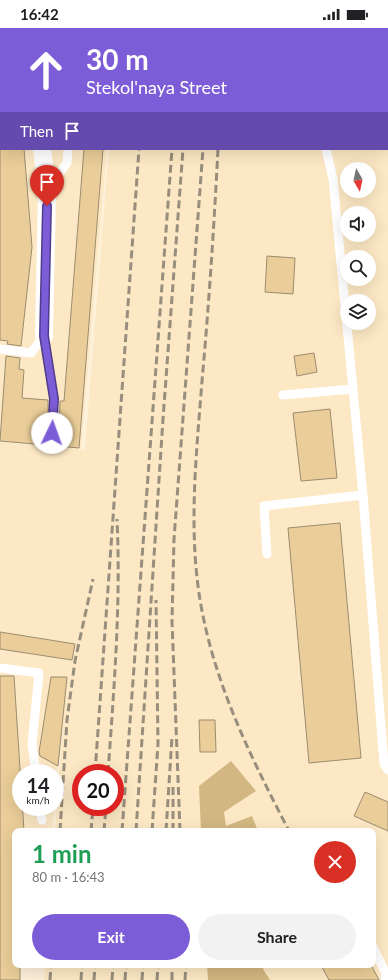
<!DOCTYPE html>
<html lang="en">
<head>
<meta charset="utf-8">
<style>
  body { margin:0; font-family:Lato,sans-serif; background:#f2f2f2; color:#202124; height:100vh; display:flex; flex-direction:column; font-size:15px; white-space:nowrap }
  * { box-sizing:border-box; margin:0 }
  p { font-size:13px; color:#757577 }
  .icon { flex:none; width:22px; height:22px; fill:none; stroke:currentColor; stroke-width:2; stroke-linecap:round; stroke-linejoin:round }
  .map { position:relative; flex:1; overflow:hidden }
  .drawer { position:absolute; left:12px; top:800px; width:364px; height:140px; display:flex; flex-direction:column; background:#fff; border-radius:8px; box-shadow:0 4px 16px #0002 }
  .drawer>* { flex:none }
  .guide { position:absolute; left:0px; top:0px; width:388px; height:122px; box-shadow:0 4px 16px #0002; background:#7d5dd7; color:#fff; overflow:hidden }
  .needle { width:26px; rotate:171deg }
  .fabs { position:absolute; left:340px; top:134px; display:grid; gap:8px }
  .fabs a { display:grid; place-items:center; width:36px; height:36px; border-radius:50%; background:#fff; box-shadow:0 4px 16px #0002; font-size:20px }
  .speed { position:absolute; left:12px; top:736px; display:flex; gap:8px; font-size:20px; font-weight:700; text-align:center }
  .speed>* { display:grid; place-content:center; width:52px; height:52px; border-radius:50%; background:#fff; box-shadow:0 4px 16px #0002; line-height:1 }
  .speed small { font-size:10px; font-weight:400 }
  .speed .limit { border:6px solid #d22; background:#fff; color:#111 }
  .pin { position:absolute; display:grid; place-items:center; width:34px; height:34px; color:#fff; margin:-41px -17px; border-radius:50% 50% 50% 0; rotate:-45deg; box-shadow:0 0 4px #0007 }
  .pin .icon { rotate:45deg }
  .me { position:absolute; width:44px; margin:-22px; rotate:3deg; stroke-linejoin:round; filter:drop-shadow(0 0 3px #0008) }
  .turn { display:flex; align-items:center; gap:14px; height:84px; padding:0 20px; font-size:18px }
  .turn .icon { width:52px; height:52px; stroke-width:2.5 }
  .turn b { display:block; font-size:28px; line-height:34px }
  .then { display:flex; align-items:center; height:38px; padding:0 20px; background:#0003; gap:8px; font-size:15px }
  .round { display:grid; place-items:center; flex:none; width:42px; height:42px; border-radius:21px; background:#f2f2f2 }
  .overview { display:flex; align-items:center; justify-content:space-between; height:68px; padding:0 20px }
  h1 { font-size:24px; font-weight:700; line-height:30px; color:#1e9e55 }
  .button { display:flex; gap:8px; margin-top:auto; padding:8px 20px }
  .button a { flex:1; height:46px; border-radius:24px; background:#7d5dd7; color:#fff; font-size:16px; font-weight:700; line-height:46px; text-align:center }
  .button a+a { background:#f2f2f2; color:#202124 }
  .status { display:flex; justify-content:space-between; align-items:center; height:28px; padding:0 20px; background:#fff; direction:ltr }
  .status svg { height:11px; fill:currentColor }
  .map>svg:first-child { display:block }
  .built { fill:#fce8c4; fill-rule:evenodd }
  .forest { fill:#d3b782 }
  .building { fill:#eacd98; stroke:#9b8c71 }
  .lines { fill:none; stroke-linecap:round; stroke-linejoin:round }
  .service { stroke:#fff; stroke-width:9 }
  .minor { stroke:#fff; stroke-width:18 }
  .rail { stroke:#988e7d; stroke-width:3; stroke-dasharray:8 4; stroke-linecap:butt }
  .route-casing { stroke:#513c8c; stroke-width:10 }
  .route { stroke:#7d5dd7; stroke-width:7 }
</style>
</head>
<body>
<div class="status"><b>16:42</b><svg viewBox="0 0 49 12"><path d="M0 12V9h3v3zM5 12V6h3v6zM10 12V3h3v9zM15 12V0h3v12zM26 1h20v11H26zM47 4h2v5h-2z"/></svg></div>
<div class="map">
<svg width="388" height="952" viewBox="0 0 388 952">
  <rect width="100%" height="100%" fill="#fef1da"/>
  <path class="built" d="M0,0H117L1,1V121H107L81,421L0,412Z
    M119,0H388V952H44L45,937H373V803H55L65,668L55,769V745H21V779H54L52,803H15V937H20V952H0V414L85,422L109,121H387V1ZM347,141H369V163H347ZM347,185H369V207H347ZM347,229H369V251H347ZM347,273H369V295H347ZM81,745H115V779H81Z"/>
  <path class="forest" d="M231,733L256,763L224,784L226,798L252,788L258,803H201L199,758Z
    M207,937H265L263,941L270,952H208Z"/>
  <path class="building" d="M0,121H24L32,219L21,318L7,316L8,313L0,312Z
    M84,121H103L79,420L0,413L6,328L20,330L19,341L24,342L22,370L48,372V408L53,411L59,406L60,373H64Z
    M267,228L295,230L293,266L265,264Z
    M314,325L317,344L297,348L294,328Z
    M330,381L337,450L301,453L293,385Z
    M340,495L361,730L309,735L288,500Z
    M0,604L75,616L72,632L0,621Z
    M0,648H14L24,803H15V937H20V952H0Z
    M51,649H67L58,738L40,728L39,724Z
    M199,692H215L216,724H200Z
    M365,764L388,774V803L354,788Z
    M321,937H371L379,952H329Z"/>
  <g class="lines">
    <path class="service" d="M273,0L274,1
      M77,1V0
      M326,121L333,151L363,467L384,736L388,742
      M48,162L67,135L68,121
      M44,308L54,371L53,405
      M0,321L31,325L44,308
      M283,367L353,361
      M267,526L264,478L363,467
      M0,640L39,645L32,716L36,745
      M40,779L42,792
      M373,919L386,946L385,952"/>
    <path class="minor" d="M30,0V1
      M42,121L47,164L44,308"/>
    <path class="rail" d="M223,0V1
      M147,1V0
      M179,1V0
      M193,1V0
      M212,1V0
      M218,121C214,198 209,276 202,353C196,431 187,511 203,588C219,666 253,733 289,803
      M95,745L139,121
      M108,745C114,660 121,576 117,491
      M60,803L67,692L75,633L93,551
      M91,803L93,779
      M104,803L106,779
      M122,803L172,121
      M136,803L163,391L183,121
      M152,803L158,716L156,572
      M166,803L172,709
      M173,803V759
      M180,803L172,593L174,511L203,121
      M50,952L51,937
      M81,952L82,937
      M94,952L95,937
      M112,952L113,937
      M125,952L126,937
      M142,952L143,937
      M157,952L158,937
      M172,952V937
      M185,952L186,937"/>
  </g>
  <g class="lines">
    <defs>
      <path id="route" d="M47,178L44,308L54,371L52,405"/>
    </defs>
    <use href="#route" class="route-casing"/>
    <use href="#route" class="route"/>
  </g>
</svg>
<div class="fabs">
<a><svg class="needle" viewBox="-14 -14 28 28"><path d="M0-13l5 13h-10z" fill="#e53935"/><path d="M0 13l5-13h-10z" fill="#757577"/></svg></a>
<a><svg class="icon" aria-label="sound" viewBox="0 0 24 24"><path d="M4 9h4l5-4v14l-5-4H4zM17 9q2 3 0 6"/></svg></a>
<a><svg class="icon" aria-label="search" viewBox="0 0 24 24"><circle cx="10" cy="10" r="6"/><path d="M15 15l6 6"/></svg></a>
<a><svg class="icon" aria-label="layers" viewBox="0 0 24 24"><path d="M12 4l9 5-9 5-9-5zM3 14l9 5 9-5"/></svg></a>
</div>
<div class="speed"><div>14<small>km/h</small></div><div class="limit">20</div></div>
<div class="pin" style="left:47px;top:178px;background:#d93025"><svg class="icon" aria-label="arrive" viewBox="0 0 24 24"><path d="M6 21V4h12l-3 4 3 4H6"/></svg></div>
<svg class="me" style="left:52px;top:405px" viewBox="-20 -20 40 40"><circle r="19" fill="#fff"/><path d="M0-13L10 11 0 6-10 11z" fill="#7d5dd7"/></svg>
<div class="guide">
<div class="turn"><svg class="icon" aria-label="ahead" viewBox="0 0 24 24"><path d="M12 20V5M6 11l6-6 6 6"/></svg><div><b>30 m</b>Stekol'naya Street</div></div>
<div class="then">Then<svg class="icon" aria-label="arrive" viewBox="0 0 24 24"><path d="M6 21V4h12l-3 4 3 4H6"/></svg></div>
</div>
<section class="drawer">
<div class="overview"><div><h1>1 min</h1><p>80 m · 16:43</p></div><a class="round" style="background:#d93025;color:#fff"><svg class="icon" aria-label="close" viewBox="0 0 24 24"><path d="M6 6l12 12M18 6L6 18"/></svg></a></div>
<div class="button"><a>Exit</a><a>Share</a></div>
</section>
</div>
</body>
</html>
